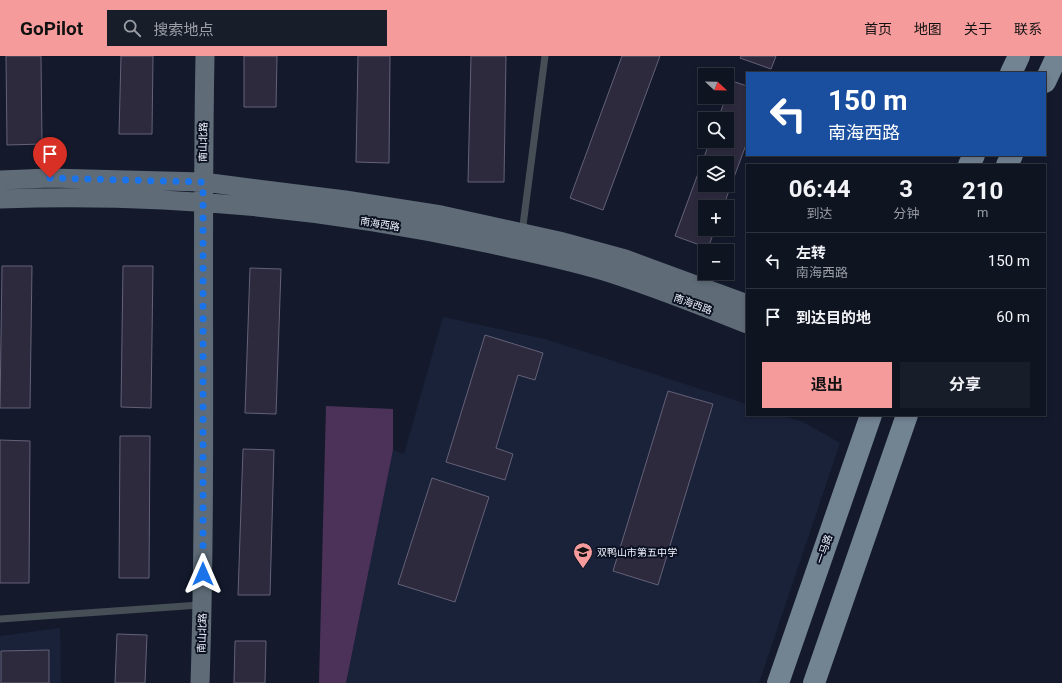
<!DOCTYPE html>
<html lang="zh">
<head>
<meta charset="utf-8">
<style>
  body { margin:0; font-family:Roboto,"Noto Sans SC",sans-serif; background:#181d2a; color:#f1f3f6; height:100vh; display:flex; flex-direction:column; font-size:15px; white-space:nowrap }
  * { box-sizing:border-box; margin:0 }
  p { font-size:13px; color:#9b9ea5 }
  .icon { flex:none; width:22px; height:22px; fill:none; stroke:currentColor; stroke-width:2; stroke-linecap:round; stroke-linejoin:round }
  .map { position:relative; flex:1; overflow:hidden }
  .drawer { position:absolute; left:746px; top:108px; width:300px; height:252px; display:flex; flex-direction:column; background:#0f1421; border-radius:0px; box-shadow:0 2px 6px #0003,0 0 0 1px #2f333f }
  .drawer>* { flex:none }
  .banner { position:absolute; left:746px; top:16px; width:300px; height:84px; border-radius:0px; box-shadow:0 2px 6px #0003,0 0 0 1px #2f333f; background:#1a4fa0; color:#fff; overflow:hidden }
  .needle { width:26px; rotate:112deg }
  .controls { position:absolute; left:698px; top:12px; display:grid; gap:8px }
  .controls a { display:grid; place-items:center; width:36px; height:36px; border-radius:0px; background:#0f1421; box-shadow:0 2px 6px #0003,0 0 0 1px #2f333f; font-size:20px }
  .pin { position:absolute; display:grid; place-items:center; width:34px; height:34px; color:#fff; margin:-41px -17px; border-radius:50% 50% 50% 0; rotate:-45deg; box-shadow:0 0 4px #0007 }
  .pin .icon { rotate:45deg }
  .me { position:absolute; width:44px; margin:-22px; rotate:0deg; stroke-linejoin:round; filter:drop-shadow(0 0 3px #0008) }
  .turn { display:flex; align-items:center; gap:14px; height:84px; padding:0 16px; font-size:18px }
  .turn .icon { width:52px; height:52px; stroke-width:2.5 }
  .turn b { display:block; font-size:28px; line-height:34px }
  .eta { display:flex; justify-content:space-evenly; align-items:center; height:68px; text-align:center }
  .eta b { font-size:24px; font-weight:700; line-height:28px }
  .button { display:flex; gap:8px; margin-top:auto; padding:8px 16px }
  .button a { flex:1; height:46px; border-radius:0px; background:#f59b9b; color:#111; font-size:16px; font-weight:700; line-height:46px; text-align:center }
  .button a+a { background:#181d2a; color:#f1f3f6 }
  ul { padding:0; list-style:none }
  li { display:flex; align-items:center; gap:12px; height:56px; padding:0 16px; border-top:1px solid #2f333f }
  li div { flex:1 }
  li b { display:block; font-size:15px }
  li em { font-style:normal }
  header { display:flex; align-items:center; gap:24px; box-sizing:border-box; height:56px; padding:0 20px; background:#f59b9b; color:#111 }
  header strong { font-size:19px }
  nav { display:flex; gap:22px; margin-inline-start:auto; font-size:14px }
  .search { width:280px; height:36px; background:#181d2a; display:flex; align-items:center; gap:10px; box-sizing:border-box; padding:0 14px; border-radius:0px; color:#9b9ea5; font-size:15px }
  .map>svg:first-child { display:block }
  .built { fill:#1a223a }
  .green { fill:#4c3259 }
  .building { fill:#2d2a3e; stroke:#646178; fill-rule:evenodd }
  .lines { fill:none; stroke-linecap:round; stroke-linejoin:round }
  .lane { stroke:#474f56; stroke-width:7 }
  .secondary { stroke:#5f6c78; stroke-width:19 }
  .primary { stroke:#728392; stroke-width:22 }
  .route { stroke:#1a73e8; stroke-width:7; stroke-dasharray:0 12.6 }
  .labels { text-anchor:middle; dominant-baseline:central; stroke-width:4; stroke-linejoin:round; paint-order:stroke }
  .street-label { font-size:10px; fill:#f1f5ff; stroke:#0b1122 }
  .poi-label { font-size:10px; fill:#f1f5ff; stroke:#0b1122; text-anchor:start }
</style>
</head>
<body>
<header>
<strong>GoPilot</strong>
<div class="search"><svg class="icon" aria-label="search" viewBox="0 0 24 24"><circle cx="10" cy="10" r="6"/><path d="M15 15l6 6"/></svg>搜索地点</div>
<nav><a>首页</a><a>地图</a><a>关于</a><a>联系</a></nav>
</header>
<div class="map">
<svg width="1062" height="627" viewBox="0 0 1062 627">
  <rect width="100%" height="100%" fill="#141a2c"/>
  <path class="built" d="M443,261L545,283L747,348V359H781L803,366L840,387L759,627H346L393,394L404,398Z
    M60,572L61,627H0V580Z"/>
  <path class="green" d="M326,350L393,353V394L346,627H319Z"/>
  <path class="building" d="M6,0H41L42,88L7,89Z
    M121,0H153L152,78H119Z
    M244,0H277L276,51H244Z
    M358,0H390L389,107L356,106Z
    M471,0H506L504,126H468Z
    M622,0H660L603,154L570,142Z
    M741,0H776L771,13L740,2Z
    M732,25L747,30V86L723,151H705V173H715L708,192L675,180L710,85H727V63H718ZM705,107H727V129H705Z
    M2,210H32L30,352H0Z
    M123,210H153L151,352L121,351Z
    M250,212L281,213L276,358L245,357Z
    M485,279L543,297L535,324L518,319L496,392L513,398L505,424L446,406Z
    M668,335L713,348L658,529L613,515Z
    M120,380H150L149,522H119Z
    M0,384L30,385L29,527H0Z
    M243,393L274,394L270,539H238Z
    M432,422L489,441L455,546L398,528Z
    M117,578L147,579L145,627H115Z
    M235,585H266L265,627H234Z
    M49,594V627H1V595Z"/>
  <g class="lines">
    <path class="lane" d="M522,177L545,0
      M0,563L200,549"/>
    <path class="secondary" d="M0,124L50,122L203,126L345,144L441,159L559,185L625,203L747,248
      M0,143C163,137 331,153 491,188C531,197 572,205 610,217C656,232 702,250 747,268
      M200,627C207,418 201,209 205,0"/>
    <path class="primary" d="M1011,17L1019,0
      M1045,26L1057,0
      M969,109L974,99
      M1007,109L1012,99
      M778,627L871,359
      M814,627L907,359"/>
  </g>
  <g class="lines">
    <path class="route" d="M50,122L203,126V518"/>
  </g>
  <defs>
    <symbol id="school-pin" viewBox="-11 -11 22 30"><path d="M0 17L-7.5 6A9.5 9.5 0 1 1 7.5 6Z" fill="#f59b9b" stroke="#0b1122"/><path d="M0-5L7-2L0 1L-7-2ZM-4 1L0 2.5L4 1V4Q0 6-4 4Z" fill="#111"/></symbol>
  </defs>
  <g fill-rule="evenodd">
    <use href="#school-pin" x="572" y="485" width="22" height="30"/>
  </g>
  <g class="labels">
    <g class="street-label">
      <text transform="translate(203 86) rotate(-89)">南山北路</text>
      <text transform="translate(380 168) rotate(9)">南海西路</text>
      <text transform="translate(693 248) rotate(20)">南海西路</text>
      <text transform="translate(824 493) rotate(-71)">一马路</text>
      <text transform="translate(202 577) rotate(-88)">南山北路</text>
    </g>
    <g class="poi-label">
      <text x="597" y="496">双鸭山市第五中学</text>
    </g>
  </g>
</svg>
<div class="controls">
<a><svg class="needle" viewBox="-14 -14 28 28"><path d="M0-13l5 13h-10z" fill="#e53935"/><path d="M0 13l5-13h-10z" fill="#9b9ea5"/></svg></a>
<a><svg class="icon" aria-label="search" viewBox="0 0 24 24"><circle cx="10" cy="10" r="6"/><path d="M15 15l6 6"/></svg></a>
<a><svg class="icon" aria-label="layers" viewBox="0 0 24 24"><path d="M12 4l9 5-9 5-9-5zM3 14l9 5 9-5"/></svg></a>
<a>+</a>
<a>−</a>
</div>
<div class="pin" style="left:50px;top:122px;background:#d93025"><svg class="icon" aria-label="arrive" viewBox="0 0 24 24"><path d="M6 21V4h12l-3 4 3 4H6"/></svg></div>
<svg class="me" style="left:203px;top:518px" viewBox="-20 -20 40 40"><path d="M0-17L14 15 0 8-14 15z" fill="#1a73e8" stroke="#fff" stroke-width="4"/></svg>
<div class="banner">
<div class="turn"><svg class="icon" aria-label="left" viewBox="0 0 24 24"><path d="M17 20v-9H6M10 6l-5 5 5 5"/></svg><div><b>150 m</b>南海西路</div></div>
</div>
<section class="drawer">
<div class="eta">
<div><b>06:44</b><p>到达</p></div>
<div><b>3</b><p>分钟</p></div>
<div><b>210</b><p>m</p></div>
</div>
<ul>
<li><svg class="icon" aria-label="left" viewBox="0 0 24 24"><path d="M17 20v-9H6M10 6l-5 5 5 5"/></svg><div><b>左转</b><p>南海西路</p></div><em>150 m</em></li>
<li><svg class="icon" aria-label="arrive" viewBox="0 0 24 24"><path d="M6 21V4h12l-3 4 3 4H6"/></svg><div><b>到达目的地</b></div><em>60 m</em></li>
</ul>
<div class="button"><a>退出</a><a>分享</a></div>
</section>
</div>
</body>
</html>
